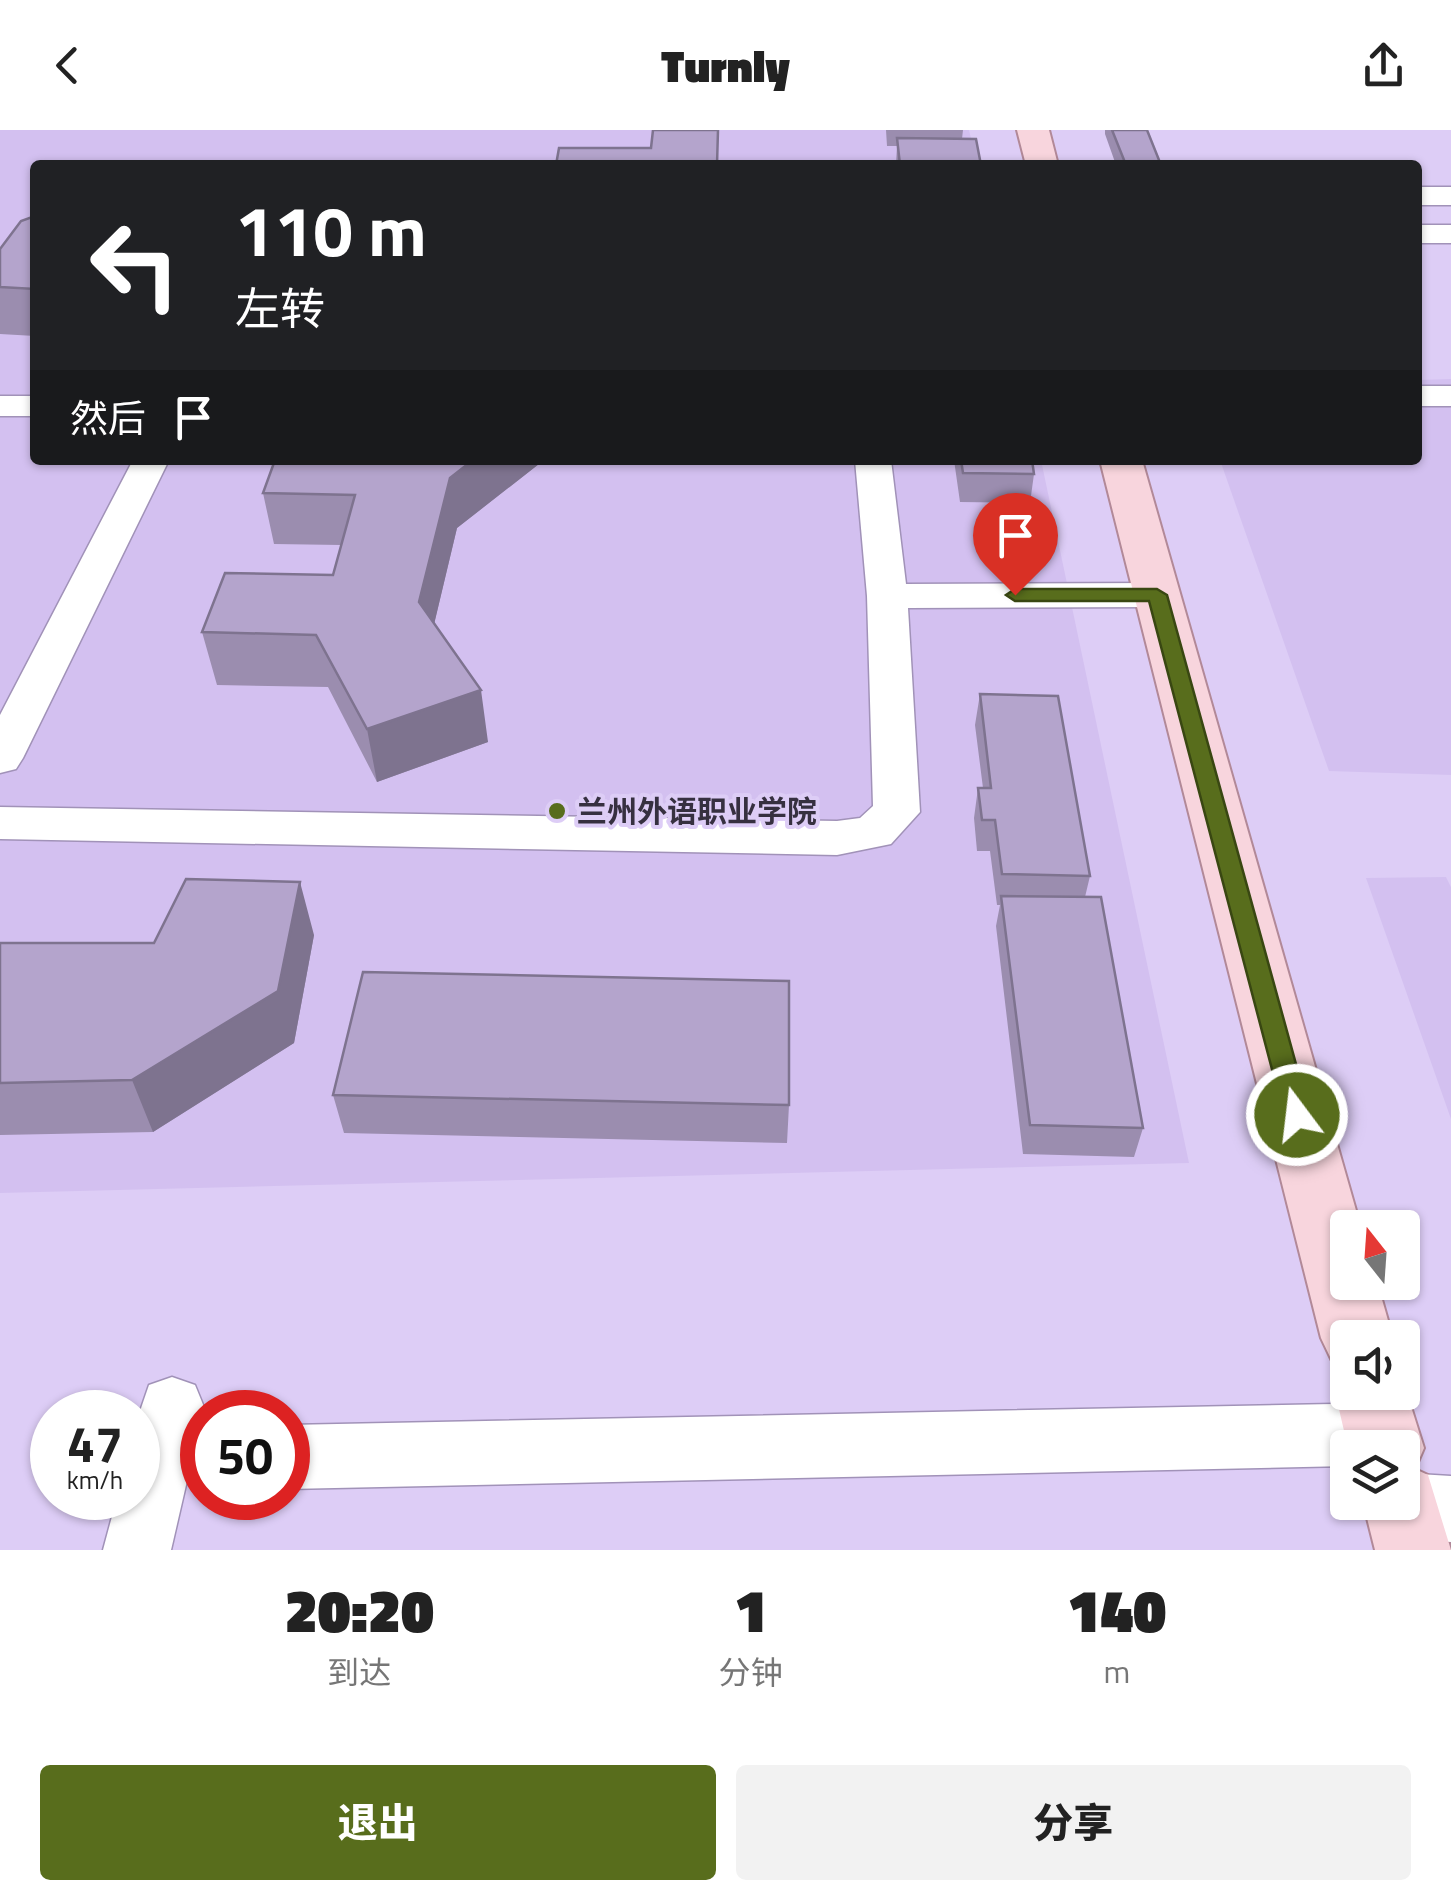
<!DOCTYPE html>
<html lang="zh">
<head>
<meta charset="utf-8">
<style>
  body { margin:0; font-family:"Titillium Web","Noto Sans SC",sans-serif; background:#f2f2f2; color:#222; height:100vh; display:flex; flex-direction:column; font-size:38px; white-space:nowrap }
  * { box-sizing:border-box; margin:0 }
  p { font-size:32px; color:#767676 }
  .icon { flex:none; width:55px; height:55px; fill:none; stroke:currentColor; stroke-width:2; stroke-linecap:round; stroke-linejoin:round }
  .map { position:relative; height:1420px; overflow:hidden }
  .side { display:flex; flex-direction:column; background:#fff; flex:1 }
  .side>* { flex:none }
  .guide { position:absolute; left:30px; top:30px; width:1392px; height:305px; border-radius:10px; box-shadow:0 2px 8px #0004; background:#202124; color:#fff; overflow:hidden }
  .needle { width:65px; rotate:343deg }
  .tools { position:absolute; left:1330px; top:1080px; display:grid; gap:20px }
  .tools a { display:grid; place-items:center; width:90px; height:90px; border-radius:10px; background:#fff; box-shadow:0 2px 8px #0004; font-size:50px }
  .speed { position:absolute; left:30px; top:1260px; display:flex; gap:20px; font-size:50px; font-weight:700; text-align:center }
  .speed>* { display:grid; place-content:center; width:130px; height:130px; border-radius:50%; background:#fff; box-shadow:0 2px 8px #0004; line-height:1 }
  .speed small { font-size:25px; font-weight:400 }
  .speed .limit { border:15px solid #d22; background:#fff; color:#111 }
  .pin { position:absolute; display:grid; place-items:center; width:85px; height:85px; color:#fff; margin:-102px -42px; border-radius:50% 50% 50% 0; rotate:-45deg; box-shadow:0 0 10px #0007 }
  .pin .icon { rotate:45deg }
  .me { position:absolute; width:110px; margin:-55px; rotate:345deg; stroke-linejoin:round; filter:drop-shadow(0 0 8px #0008) }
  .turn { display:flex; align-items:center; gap:35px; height:210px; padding:0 40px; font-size:45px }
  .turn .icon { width:130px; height:130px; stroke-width:2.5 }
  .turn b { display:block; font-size:70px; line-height:85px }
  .then { display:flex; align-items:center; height:95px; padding:0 40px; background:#0003; gap:20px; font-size:38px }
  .eta { display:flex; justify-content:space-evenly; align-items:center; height:170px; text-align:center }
  .eta b { font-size:60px; font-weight:800; line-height:70px }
  .cta { display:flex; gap:20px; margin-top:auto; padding:20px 40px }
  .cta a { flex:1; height:115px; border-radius:10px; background:#586d1c; color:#fff; font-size:40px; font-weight:800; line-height:115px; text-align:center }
  .cta a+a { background:#f2f2f2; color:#222 }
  header { display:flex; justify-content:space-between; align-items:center; height:130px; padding:0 40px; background:#fff; font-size:45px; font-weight:800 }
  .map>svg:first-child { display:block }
  .built { fill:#d3c0f0 }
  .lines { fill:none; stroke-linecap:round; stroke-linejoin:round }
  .minor-casing { stroke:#a192b8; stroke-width:3 }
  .major-casing { stroke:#b28998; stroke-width:4 }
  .minor { fill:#fff; fill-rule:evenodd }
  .major { fill:#f8d5dd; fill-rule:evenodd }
  .wall { fill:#9b8daf }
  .shaded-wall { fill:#7e738f }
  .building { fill:#b4a4cc; stroke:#7e738f; stroke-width:2.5 }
  .route { fill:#586d1c; stroke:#394712; stroke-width:2.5 }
  .poi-dot { fill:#586d1c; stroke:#ddcdf6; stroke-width:4 }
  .labels { text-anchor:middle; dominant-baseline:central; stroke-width:8; stroke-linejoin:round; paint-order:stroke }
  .poi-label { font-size:30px; font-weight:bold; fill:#363040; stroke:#ddcdf6; text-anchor:start }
</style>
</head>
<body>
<header><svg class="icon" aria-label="back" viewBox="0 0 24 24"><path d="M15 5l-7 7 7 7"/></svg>Turnly<svg class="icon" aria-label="share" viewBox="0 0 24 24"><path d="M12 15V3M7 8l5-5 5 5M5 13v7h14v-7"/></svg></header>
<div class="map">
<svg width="1451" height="1420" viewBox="0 0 1451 1420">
  <rect width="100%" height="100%" fill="#ddcdf6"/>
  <path class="built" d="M0,0H969L977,35H35V330H1041L1189,1033L0,1063Z
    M1451,249V645L1329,641L1220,330H1418V250Z
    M1446,747L1451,757V989L1366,748Z"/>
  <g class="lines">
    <defs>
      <path id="minor" d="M1418,57H1451V75H1418Z
        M1418,95H1451V113H1418Z
        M1418,256H1451V276H1418Z
        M0,266H35V286H0Z
        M133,330H169L23,628L16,639L0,643V585Z
        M855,330H891L906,454L1157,453L1171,456L1177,465L1171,474L1157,477L908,478L920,682L891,714L837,725L0,709V677L837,691L860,688L873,676L867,466Z
        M172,1247L195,1255L204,1277L171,1420H103L117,1368H138V1287L149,1255Z
        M1383,1273L1406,1282L1415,1304L1406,1326L1402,1327V1318H1348V1336L288,1359V1295Z
        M1402,1343L1451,1346V1412L1402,1409L1378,1399L1370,1372H1402Z"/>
      <path id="major" d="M1017,0H1049L1058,35H1026Z
        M1100,330H1142L1361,1098H1348V1152H1377L1393,1208H1348V1262H1402V1248L1424,1318L1415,1339L1428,1345L1451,1420H1375L1363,1372H1402V1318H1348L1335,1262L1347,1237L1332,1231L1321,1208Z"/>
    </defs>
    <use href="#minor" class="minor-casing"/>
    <use href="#major" class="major-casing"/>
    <use href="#minor" class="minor"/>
    <use href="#major" class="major"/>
  </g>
  <path class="wall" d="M886,0H963L962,9L981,35H896L897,16H887Z
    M1105,0H1147L1161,35H1116L1105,4Z
    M35,86V206L0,204V119Z
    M275,330H544L457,398L434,494L488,612L377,652L328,557L217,555L202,502L333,445L341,415L274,414L263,363Z
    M954,330H1032L1034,344L1030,373L960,372Z
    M980,564L1090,746L1085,767L1143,998L1134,1027L1023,1024L996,796L1000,775H997L990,721H977L974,688L978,658H983L975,595Z
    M314,805L294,913L153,1002L0,1005V813H154Z
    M333,965L789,975L787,1013L344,1003Z"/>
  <path class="shaded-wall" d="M473,330H544L457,398L427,524L419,472L450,348Z
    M481,560L488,612L377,652L367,599Z
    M300,752L314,805L294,913L153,1002L132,950Z"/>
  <path class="building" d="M653,0H718L717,35H556L559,18H651Z
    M1112,0H1147L1161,35H1126Z
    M897,8L976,9L981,35H900Z
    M35,86V159L0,157V119L21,91Z
    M275,330H473L450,348L419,472L481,560L367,599L316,505L202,502L225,443L333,445L355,365L263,363Z
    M961,330H1032L1034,344L963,343Z
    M980,564L1058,566L1090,746L1002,744L995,690H982L978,658H991Z
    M186,749L300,752L278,861L132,950L0,953V813H154Z
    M1001,766L1101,767L1143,998L1030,995Z
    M363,842L789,851V975L333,965Z"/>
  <path class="route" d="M1157,459L1167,465L1310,985L1306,993H1288L1284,985L1149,471H1015L1006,465L1015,459Z"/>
  <circle class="poi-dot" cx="557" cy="681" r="10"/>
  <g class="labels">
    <g class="poi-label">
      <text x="577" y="681">兰州外语职业学院</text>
    </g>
  </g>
</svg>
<div class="tools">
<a><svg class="needle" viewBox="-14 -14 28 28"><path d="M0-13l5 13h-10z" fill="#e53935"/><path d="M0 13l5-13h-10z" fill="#767676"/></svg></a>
<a><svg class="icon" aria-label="sound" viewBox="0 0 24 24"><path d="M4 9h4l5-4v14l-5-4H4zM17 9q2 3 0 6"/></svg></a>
<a><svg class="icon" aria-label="layers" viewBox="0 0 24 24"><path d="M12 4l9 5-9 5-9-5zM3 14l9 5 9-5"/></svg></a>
</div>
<div class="speed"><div>47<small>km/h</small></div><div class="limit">50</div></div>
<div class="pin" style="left:1015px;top:465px;background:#d93025"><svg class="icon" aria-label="arrive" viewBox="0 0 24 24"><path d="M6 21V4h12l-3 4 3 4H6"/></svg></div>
<svg class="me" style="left:1297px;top:985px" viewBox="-20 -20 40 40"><circle r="17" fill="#586d1c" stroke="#fff" stroke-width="3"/><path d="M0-11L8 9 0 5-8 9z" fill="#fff"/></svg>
<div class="guide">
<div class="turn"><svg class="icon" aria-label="left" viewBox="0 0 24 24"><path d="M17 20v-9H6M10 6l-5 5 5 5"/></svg><div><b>110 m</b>左转</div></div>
<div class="then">然后<svg class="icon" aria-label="arrive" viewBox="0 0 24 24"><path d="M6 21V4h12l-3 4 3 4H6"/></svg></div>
</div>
</div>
<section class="side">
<div class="eta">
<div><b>20:20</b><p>到达</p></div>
<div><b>1</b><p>分钟</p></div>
<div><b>140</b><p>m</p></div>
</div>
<div class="cta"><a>退出</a><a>分享</a></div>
</section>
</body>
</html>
